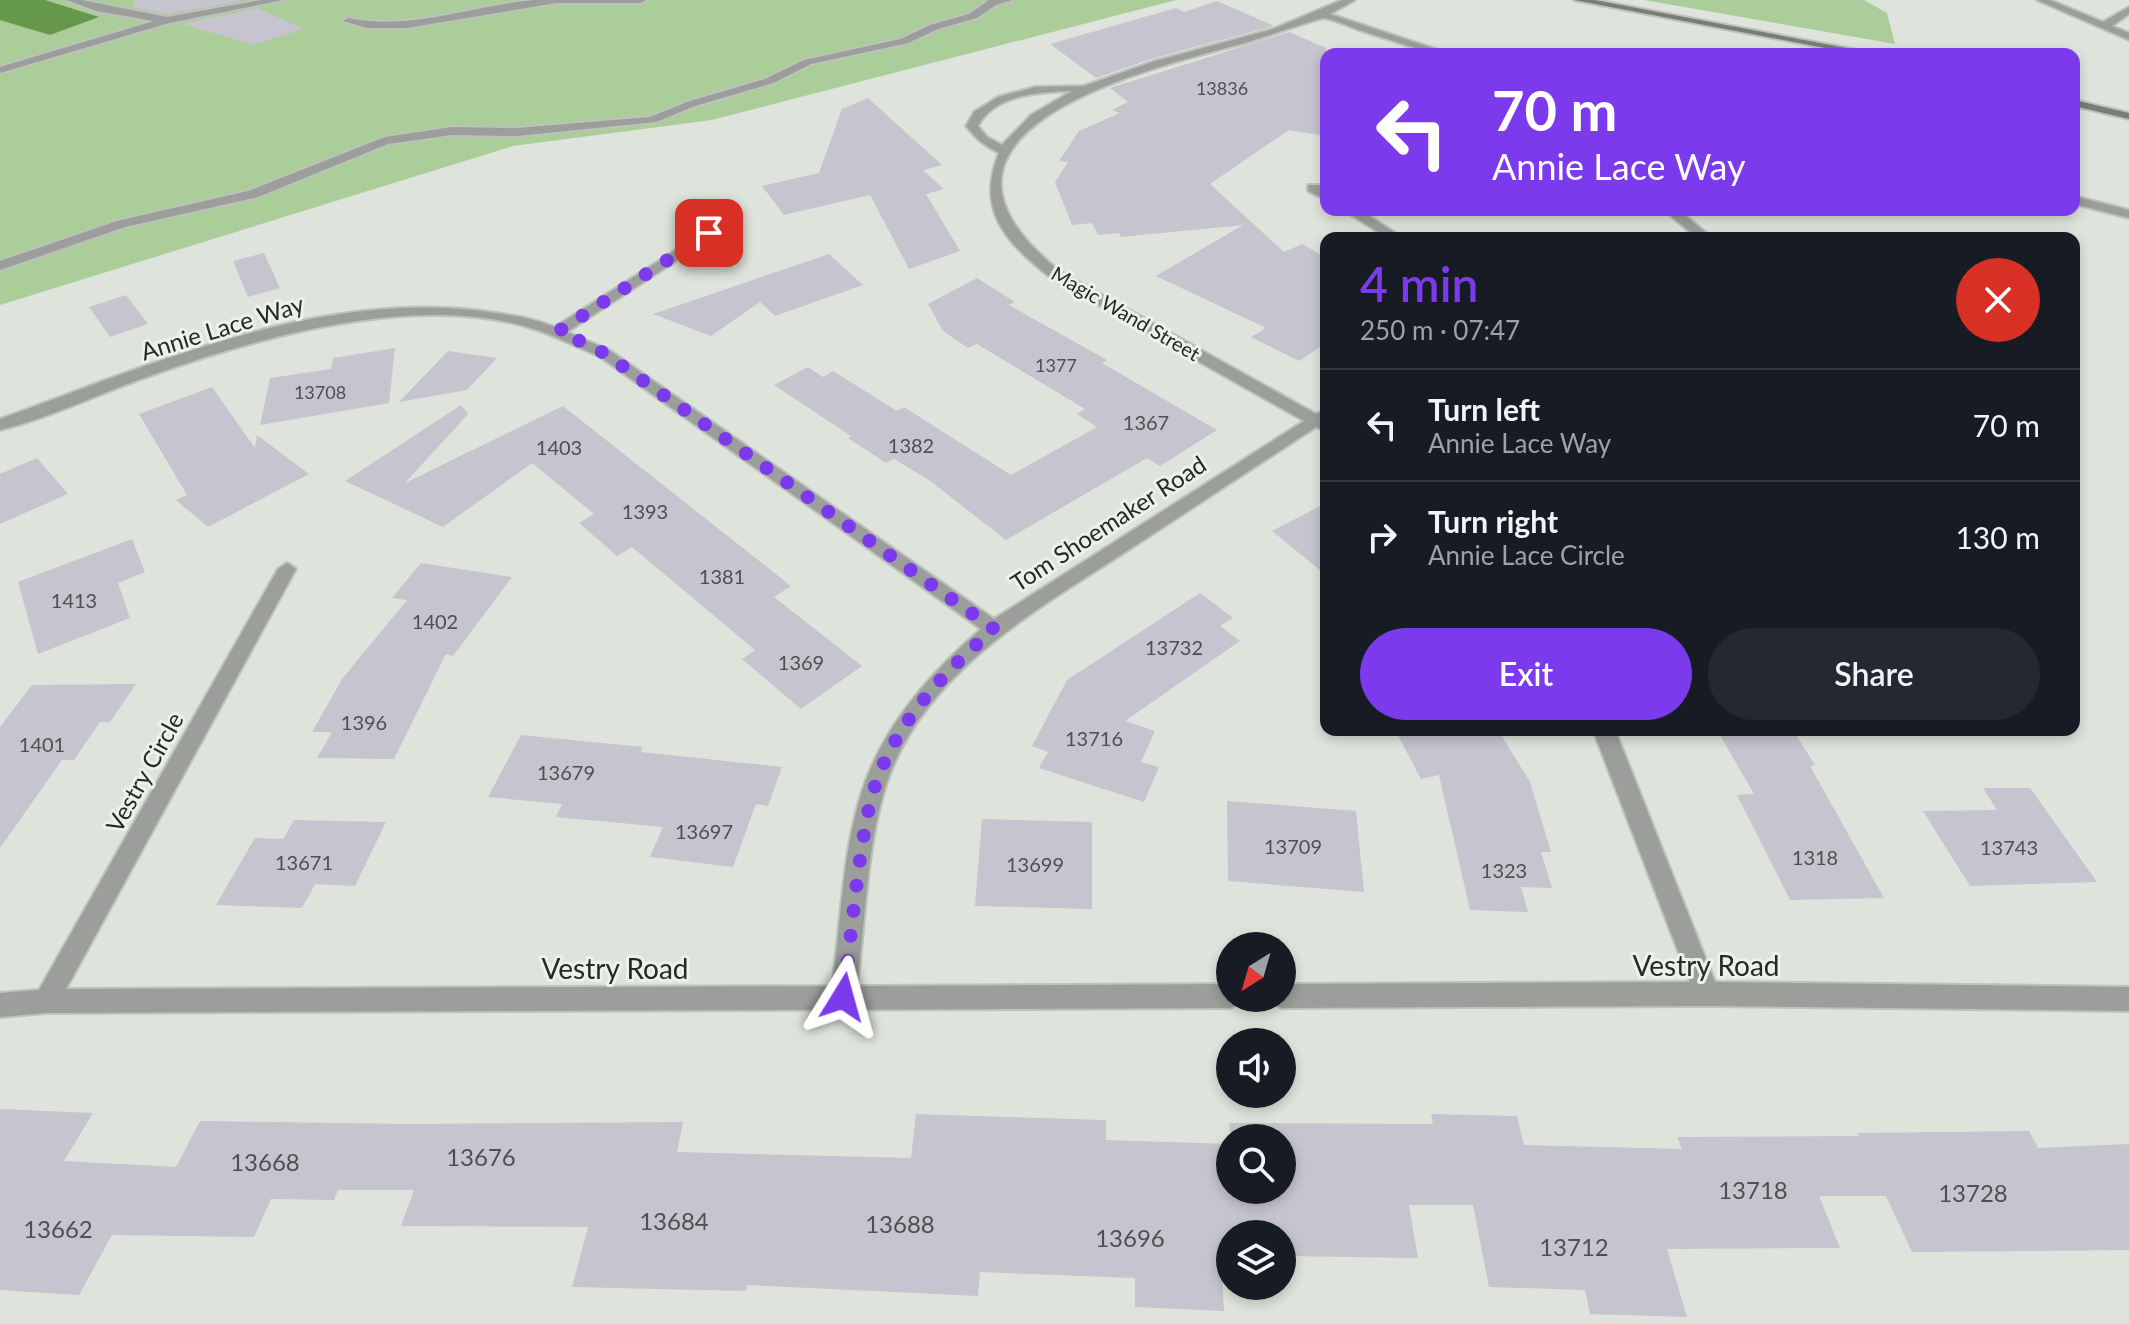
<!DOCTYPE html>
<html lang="en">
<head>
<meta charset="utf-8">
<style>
  body { margin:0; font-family:Lato,sans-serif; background:#242831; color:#f1f3f6; height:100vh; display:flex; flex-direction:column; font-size:30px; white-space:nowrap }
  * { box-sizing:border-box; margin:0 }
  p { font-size:26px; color:#9ea1a6 }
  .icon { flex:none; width:44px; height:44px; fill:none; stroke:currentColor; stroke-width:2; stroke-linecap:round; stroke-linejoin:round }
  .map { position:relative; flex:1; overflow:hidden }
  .drawer { position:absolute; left:1320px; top:232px; width:760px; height:504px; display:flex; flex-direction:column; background:#171b24; border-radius:16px; box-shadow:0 4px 12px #0003 }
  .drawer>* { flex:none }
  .guide { position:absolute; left:1320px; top:48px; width:760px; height:168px; border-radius:16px; box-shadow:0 4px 12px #0003; background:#7c3aed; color:#fff; overflow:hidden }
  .needle { width:52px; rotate:217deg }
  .buttons { position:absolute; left:1216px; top:932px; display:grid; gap:16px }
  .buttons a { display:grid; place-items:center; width:80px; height:80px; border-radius:50%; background:#171b24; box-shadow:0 4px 12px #0003; font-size:40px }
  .pin { position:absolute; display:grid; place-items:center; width:68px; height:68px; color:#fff; margin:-34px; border-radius:16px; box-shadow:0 4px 12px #0006 }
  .me { position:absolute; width:88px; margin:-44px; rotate:8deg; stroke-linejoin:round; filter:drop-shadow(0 0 6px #0008) }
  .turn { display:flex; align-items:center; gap:28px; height:168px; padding:0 40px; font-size:36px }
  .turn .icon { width:104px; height:104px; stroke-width:2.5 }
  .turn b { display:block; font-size:56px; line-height:68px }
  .round { display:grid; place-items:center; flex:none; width:84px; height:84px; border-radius:42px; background:#242831 }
  .head { display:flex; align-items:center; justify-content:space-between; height:136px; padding:0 40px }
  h1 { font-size:48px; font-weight:600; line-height:60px; color:#7c3aed }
  .button { display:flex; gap:16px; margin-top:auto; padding:16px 40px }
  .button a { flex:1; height:92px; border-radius:48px; background:#7c3aed; color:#fff; font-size:32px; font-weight:600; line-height:92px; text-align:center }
  .button a+a { background:#242831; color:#f1f3f6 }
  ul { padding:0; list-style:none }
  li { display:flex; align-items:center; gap:24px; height:112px; padding:0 40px; border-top:2px solid #363941 }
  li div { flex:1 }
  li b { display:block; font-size:30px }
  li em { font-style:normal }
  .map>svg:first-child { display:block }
  .green { fill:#abcd9a }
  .water { fill:#65984a }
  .building { fill:#c6c4ce }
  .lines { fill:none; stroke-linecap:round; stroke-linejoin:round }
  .lane-casing { stroke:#bdc2ba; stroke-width:4 }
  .street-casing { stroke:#bdc2ba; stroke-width:4 }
  .secondary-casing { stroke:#bdc2ba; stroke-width:4 }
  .lane { fill:#9b9e9a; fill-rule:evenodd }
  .street { fill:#9b9e9a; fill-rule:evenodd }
  .secondary { fill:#797d77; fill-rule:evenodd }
  .route { stroke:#7c3aed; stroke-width:14; stroke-dasharray:0 25.2 }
  .labels { text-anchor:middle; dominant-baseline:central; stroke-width:6; stroke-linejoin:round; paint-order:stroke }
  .far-number-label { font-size:18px; fill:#4e504f }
  .far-street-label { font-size:20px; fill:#262925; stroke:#ebf2e8 }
  .number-label { font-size:20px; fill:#4e504f }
  .street-label { font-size:24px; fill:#262925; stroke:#ebf2e8 }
  .near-number-label { font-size:24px; fill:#4e504f }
  .near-street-label { font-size:28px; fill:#262925; stroke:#ebf2e8 }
</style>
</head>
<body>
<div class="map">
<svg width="2129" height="1324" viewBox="0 0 2129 1324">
  <rect width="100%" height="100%" fill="#dee4db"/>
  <path class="green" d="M0,0H1176L712,120L513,146L0,305Z
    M1644,0H1864L1887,13L1895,44Z"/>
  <path class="water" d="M0,0H45L99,17L50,35L0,20Z"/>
  <path class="building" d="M134,0H240L241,1L167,14L133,7Z
    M1217,1L1274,26L1154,58L1096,78L1050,44L1176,8L1184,12Z
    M258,8L303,29L254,45L182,24Z
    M1289,32L1326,48V136L1289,130L1210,184L1284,252L1302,244L1326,258V343L1299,361L1251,337L1266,328L1156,276L1243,225L1121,237L1119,233L1098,235L1092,223L1072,225L1055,182L1068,162L1059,161L1079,131L1120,113L1112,110L1128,102L1110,88Z
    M868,98L942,165L923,170L944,189L926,194L960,251L909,269L870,195L784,215L762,186L819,173L842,109Z
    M264,253L280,288L248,297L233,261Z
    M829,254L863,285L775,316L760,302L711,336L653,314Z
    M977,278L1015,302L1009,305L1107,360L1102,363L1217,430L1160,466L1147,458L1006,540L929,480L894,459L886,463L848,438L851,436L774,385L808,367L823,377L833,371L897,411L904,407L1011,475L1097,427L1077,414L1085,409L977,344L968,348L943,331L928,304Z
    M126,295L148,324L110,337L89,307Z
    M395,348L389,403L260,425L270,378L331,369L333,358Z
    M448,351L497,358L467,390L399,402Z
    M212,387L255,448L257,435L309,474L208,527L176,500L187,495L139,414Z
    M461,405L468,414L405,483L563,406L791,586L774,597L862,666L801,709L742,659L755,650L632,547L617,556L579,523L594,514L532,463L443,527L345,481Z
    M37,458L68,494L0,524V474Z
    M1326,503V575L1272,531Z
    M132,539L145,572L118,583L130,618L38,654L18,582Z
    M421,563L512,577L453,656L446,654L394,759L317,758L332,732H312L342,679L407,600L392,598Z
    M1200,593L1233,618L1220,626L1240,641L1125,721L1155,731L1141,762L1159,767L1144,802L1039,768L1048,752L1032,746L1067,680Z
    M136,684L110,722H100L74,760H62L0,848V727L32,685Z
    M1395,730H1498L1530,782L1551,852H1541L1552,888L1521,887L1528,912L1470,910L1439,775L1421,779Z
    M1717,730H1793L1815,765L1810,766L1884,898L1790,900L1737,795L1754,794Z
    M521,735L643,747L641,752L782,767L768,806L756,804L733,867L650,857L663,827L556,817L562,804L488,797Z
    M1983,788H2030L2097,882L1970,886L1923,811L1997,810Z
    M1227,801L1356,811L1364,892L1228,881Z
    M982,819L1092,822V909L975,906Z
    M294,820L386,822L355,886L315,884L302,908L216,905L255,838L283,839Z
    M0,1109L93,1113L64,1161L176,1167L200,1121L405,1124L683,1122L677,1152L911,1158L916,1114L1106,1120V1140L1230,1144V1190H1282V1138H1231L1229,1123L1433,1124L1431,1114L1517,1116L1524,1145L1682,1149L1677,1137L1859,1136L1857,1133L2029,1131L2038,1148L2129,1144V1250L1912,1252L1886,1196H1819L1840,1248L1667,1249L1687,1317L1590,1314L1585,1290L1489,1287L1473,1205H1409L1418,1258L1282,1256V1234H1230V1256H1221L1224,1311L1135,1307V1278L980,1272L978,1296L747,1285L746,1291L572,1287L588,1227L401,1226L414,1190H338L334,1200L271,1199L254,1237L112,1235L79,1295L0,1290Z"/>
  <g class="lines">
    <defs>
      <path id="lane" d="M67,0H82L167,17L261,0H283L169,23L0,73V67L154,21L96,11Z
        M533,0H646L641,3H556L406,28H367L343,21L348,18C411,31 471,6 533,0Z
        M989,0H1012L996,5L977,18L938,29L908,43L811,64L773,83L695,106L656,122L517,136L452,135L388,144L258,197L125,227L0,270V261L117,221L248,191L385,137L452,127L517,128L650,117L687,102L765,79L804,60L901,39L930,25L969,14Z"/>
      <path id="street" d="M1342,0H1355L1330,14L1450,54H1434C1409,46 1384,38 1359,30C1348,26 1336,20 1324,18C1319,18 1251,42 1238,45C1134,72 888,135 1061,272L1316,414L1326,409V431L1316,427C1255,467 1194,507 1133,547C1040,608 926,669 887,782C866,846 866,919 857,986L1230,984V998H1242L1239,1004L1230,1008L46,1013L0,1017V993L39,990L278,569L287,563L296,569L66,989L832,986C842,918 842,844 866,780C889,719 933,671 981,629L599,356C576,347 554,335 531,328C414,292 255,338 144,378C96,395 49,418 0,430V419C156,363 327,286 496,313C516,316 535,319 555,327L709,229L714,230V236L567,332L609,350L994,619L1304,421L1051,278C1007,243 975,211 999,153C984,145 976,139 966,126L974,112L998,97L1035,87L1084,86L1155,61L1273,29ZM1072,91L1031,115L1002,145L987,137L978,126C995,94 1040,92 1072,91Z
        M2037,0H2050L2103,22L2129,7V14L2112,26L2129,33V40Z
        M1308,185H1318L1326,190V200L1308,191Z
        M2074,196L2129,210V218L2074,204Z
        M1344,210H1360L1403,238H1387Z
        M1664,210H1679L1712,238H1697Z
        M1593,730H1615L1715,982L2129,987V1011L1707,1006L1282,1008L1273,1004L1270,998H1282V984L1690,982Z"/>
      <path id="secondary" d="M1574,0H1595L1878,54H1856Z
        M2074,100L2129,113V119L2074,106Z"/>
    </defs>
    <use href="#lane" class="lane-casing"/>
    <use href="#street" class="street-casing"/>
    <use href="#secondary" class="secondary-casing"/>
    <use href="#lane" class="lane"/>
    <use href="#street" class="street"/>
    <use href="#secondary" class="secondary"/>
  </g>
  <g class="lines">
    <path class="route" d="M709,233L559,331L604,353L994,629C939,676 885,734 869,808C856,869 852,935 843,997"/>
  </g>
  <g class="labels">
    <g class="far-number-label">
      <text x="1222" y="88">13836</text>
      <text x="1056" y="365">1377</text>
      <text x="320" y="392">13708</text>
    </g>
    <g class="far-street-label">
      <text transform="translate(1126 313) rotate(30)">Magic Wand Street</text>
    </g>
    <g class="number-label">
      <text x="1146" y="422">1367</text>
      <text x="911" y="445">1382</text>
      <text x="559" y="447">1403</text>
      <text x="645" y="511">1393</text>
      <text x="722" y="576">1381</text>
      <text x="74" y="600">1413</text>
      <text x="435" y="621">1402</text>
      <text x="1174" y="647">13732</text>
      <text x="801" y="662">1369</text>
      <text x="364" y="722">1396</text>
      <text x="1094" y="738">13716</text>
      <text x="42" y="744">1401</text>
      <text x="566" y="772">13679</text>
      <text x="704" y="831">13697</text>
      <text x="1293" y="846">13709</text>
      <text x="2009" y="847">13743</text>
      <text x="1815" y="857">1318</text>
      <text x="304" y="862">13671</text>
      <text x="1035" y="864">13699</text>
      <text x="1504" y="870">1323</text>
    </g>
    <g class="street-label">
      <text transform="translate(222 327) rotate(-17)">Annie Lace Way</text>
      <text transform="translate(1108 523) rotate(-33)">Tom Shoemaker Road</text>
      <text transform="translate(144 772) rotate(-61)">Vestry Circle</text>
    </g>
    <g class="near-number-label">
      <text x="481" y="1156">13676</text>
      <text x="265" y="1161">13668</text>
      <text x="1753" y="1189">13718</text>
      <text x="1973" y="1192">13728</text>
      <text x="674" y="1220">13684</text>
      <text x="900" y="1223">13688</text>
      <text x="58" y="1228">13662</text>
      <text x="1130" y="1237">13696</text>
      <text x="1574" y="1246">13712</text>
    </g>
    <g class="near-street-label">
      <text x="1706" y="965">Vestry Road</text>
      <text x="615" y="968">Vestry Road</text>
    </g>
  </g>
</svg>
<div class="buttons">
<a><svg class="needle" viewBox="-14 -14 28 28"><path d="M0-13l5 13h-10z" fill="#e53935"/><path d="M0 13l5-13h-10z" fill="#9ea1a6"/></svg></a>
<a><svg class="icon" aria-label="sound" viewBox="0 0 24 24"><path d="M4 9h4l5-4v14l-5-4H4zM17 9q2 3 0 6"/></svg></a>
<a><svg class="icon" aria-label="search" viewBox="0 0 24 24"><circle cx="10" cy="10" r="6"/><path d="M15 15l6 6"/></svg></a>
<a><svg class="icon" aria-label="layers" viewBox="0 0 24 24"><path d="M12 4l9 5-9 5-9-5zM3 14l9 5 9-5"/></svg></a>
</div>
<div class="pin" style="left:709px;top:233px;background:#d93025"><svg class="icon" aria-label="arrive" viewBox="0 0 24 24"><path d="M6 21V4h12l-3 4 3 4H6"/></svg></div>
<svg class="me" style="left:843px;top:997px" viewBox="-20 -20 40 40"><path d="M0-17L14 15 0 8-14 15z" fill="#7c3aed" stroke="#fff" stroke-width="4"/></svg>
<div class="guide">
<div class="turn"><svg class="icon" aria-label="left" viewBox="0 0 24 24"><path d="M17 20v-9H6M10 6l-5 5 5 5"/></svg><div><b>70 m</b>Annie Lace Way</div></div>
</div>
<section class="drawer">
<div class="head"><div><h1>4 min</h1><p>250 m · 07:47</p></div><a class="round" style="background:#d93025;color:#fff"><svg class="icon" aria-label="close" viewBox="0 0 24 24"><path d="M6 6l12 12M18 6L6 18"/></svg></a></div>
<ul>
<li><svg class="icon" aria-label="left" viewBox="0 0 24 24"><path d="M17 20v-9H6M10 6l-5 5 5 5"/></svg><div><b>Turn left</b><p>Annie Lace Way</p></div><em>70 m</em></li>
<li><svg class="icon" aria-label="right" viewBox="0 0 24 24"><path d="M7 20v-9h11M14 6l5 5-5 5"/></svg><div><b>Turn right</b><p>Annie Lace Circle</p></div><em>130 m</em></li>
</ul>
<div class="button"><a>Exit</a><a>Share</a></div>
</section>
</div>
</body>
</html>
